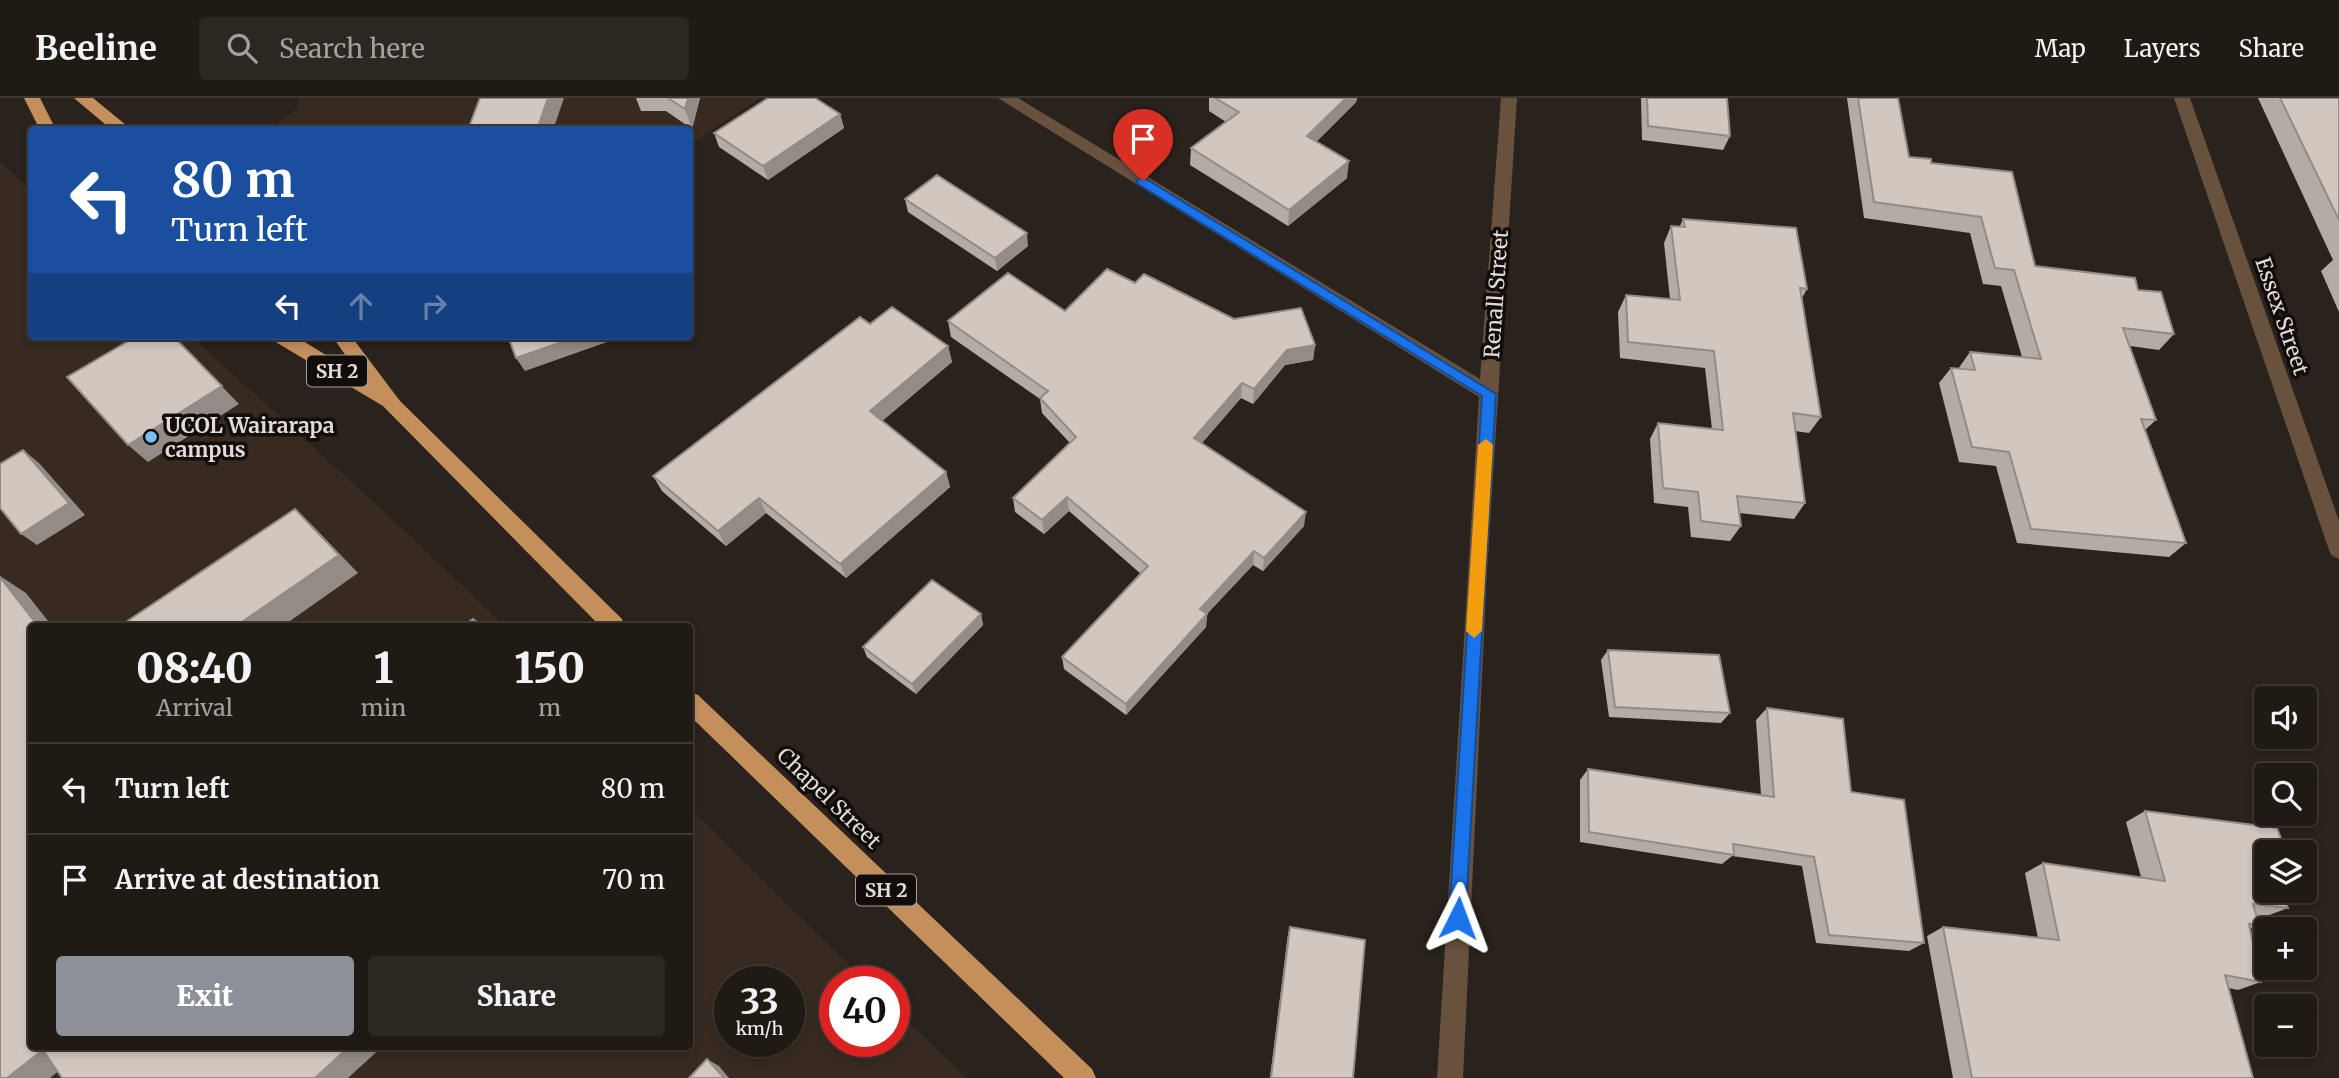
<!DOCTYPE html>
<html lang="en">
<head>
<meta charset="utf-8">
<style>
  body { margin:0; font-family:Merriweather,serif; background:#2d2722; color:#f1f3f6; height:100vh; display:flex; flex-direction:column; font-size:26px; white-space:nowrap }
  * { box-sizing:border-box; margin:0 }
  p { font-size:23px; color:#a2a1a0 }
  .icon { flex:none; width:38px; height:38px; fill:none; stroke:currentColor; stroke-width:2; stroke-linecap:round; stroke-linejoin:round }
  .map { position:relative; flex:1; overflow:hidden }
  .details { position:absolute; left:28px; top:525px; width:665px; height:427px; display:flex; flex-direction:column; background:#201a15; border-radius:7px; box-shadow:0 4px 10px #0003,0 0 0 2px #3d3834 }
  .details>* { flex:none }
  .guide { position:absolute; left:28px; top:28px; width:665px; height:214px; border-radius:7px; box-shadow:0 4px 10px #0003,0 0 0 2px #3d3834; background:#1a4fa0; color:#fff; overflow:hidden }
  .tools { position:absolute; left:2254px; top:588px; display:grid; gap:14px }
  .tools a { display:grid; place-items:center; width:63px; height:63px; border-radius:7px; background:#201a15; box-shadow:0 4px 10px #0003,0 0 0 2px #3d3834; font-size:35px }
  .speed { position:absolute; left:714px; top:868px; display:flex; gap:14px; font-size:35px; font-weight:700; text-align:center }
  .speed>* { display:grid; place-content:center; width:91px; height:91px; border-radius:50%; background:#201a15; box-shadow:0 4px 10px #0003,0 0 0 2px #3d3834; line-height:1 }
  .speed small { font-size:18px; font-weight:400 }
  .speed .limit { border:10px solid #d22; background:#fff; color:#111 }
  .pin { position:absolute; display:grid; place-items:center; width:60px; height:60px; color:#fff; margin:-72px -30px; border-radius:50% 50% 50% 0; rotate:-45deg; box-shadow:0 0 7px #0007 }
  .pin .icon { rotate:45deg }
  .me { position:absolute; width:77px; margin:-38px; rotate:3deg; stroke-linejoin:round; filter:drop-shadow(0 0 5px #0008) }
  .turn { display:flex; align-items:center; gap:24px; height:147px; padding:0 28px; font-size:32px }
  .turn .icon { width:91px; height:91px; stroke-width:2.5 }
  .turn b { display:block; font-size:49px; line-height:60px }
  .lanes { display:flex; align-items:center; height:66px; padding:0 28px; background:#0003; justify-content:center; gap:35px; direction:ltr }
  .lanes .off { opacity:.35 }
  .eta { display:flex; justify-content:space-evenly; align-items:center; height:119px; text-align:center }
  .eta b { font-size:42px; font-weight:800; line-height:49px }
  .primary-button { display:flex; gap:14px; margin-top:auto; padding:14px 28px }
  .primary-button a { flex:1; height:80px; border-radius:7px; background:#8c9099; color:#fff; font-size:28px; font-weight:800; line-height:80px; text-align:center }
  .primary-button a+a { background:#2d2722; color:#f1f3f6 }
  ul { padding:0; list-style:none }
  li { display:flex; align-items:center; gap:21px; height:91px; padding:0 28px; border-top:2px solid #3d3834 }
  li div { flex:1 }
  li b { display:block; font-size:26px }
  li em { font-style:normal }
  header { display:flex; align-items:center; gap:42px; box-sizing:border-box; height:98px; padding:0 35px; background:#201a15; border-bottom:2px solid #3d3834 }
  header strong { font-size:33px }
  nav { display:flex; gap:38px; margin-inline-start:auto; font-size:24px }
  .search { width:490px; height:63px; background:#2d2722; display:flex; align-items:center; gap:18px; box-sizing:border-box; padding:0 24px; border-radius:7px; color:#a2a1a0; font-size:26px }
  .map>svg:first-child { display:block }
  .built { fill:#372b20; fill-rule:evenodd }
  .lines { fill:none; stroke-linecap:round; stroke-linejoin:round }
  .minor { fill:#68523e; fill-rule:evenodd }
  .highway { fill:#c58f5c; fill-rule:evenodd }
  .wall { fill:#b4aba4 }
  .shaded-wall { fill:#928b86 }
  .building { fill:#d1c7bf; stroke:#928b86; stroke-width:2 }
  .route { fill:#1a73e8; stroke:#114b97; stroke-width:2 }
  .slow { fill:#f59e0b }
  .poi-dot { fill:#78bff7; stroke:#100d0a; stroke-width:2.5 }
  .labels { text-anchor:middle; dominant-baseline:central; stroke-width:7; stroke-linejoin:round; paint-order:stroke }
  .shield { fill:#100d0a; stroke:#a29e9a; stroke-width:2 }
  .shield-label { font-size:19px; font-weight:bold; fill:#e1dcd8 }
  .street-label { font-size:21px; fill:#e1dcd8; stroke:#100d0a }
  .poi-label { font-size:21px; font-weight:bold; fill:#e1dcd8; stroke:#100d0a; text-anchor:start }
</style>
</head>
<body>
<header>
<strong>Beeline</strong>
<div class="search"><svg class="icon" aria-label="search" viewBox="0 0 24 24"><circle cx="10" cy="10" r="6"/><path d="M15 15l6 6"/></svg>Search here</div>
<nav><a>Map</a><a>Layers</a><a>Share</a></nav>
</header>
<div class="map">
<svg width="2339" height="980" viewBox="0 0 2339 980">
  <rect width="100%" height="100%" fill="#2a221c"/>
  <path class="built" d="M300,0H760L690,47V32H267L296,12Z
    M0,64L31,93L32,238H191L413,440L504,528H32V948H690V710L867,884H835V943H894V910L966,980H0ZM730,884H789V943H730Z"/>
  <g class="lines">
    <path class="minor" d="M998,0H1018L1480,281L1501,0H1517L1487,473L1463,980H1437L1479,299Z
      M2174,0H2190L2339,423V461L2332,458L2329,452Z"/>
    <path class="highway" d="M24,0H40L56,32H40Z
      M74,0H93L132,32H112Z
      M272,238H295L360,278L332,238H351L400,303L622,521L624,528H600L383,308L274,243Z
      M690,594L698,597L1092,971L1096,980H1064L690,618Z"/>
  </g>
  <path class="wall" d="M636,0H700L692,31L666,13H641Z
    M1209,0H1357L1356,4L1316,44L1347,80L1288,128L1190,67L1191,50L1226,24L1209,13Z
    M1641,0H1727L1730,38L1723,52L1642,42Z
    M1847,0H1898L1909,59L1931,65L2035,168L2138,192L2174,236L2159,252L2130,248L2156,322L2145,332L2186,445L2169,459L2017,445L1996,368L1959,364L1939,285L1951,270L1958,271L1970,254L2022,259L2001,188L1983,186L1970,135L1864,120Z
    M2258,0H2339V214L2321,173L2333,162Z
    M840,16L844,30L768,82L719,49L714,35Z
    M905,101L1028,148L997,173L908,114Z
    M1683,121L1807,191L1802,200L1821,319L1809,335L1795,333L1805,405L1794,421L1739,415L1741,428L1730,443L1691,439L1688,409L1654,405L1650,341L1658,325L1712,331L1705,270L1620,260L1618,214L1626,197L1670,201L1664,145L1671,128H1680Z
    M1135,185L1234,221L1315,247L1313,262L1285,267L1253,306L1241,300L1202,345L1304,428L1263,473L1253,467L1207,516L1206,529L1126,617L1064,571L1062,559L1141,476L1069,413L1044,436L1015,414L1013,400L1070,345L1042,315L1040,301L951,239L948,223L1065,213Z
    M870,226L948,248L952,264L882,323L946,374L950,389L846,480L766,415L726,448L662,393L653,378Z
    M981,516L983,527L916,596L867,559L863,549Z
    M1608,552L1730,615L1721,625L1609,619L1601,562Z
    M1767,610L1851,694L1924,845L1909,853L1816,845L1802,768L1732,758L1722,766L1580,744V682L1588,671L1761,697L1756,622Z
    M2145,713L2299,793L2300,795L2285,801L2288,810L2264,819H2257L2259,827L2250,831L2261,884L2238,892L2229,890L2253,980H1953L1927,838L1943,829L2038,840L2025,775L2043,765L2141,779L2126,724Z
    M1290,829L1353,980H1270L1288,836Z"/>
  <path class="shaded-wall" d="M548,0H564L553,32H537Z
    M688,0H700L692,31L685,11Z
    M1346,0H1357L1356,4L1305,55L1307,38Z
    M840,16L844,30L768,82L763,68Z
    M1349,63L1347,80L1288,128L1289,112Z
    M1027,135L1028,148L997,173L995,160Z
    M173,238L239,306L148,364L128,347Z
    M579,238H624L525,273L516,260Z
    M1315,247L1313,262L1285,267L1253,306L1254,291L1287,252Z
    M948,248L952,264L875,329L870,313Z
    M1242,285L1241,300L1193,355L1194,340Z
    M23,352L39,365L85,417L37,447L21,436Z
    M946,374L950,389L846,480L840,466Z
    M1067,399L1069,413L1044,436L1042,422Z
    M759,400L766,415L726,448L718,433Z
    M295,411L315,430L358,475L283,528H236Z
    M1306,414L1304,428L1263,473L1264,460Z
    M1254,453L1253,467L1199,524L1200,511Z
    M0,478L26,495L52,528H38Z
    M981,516L983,527L916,596L912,586Z
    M1207,516L1206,529L1126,617V606Z
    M350,948H383L348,980H315Z
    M43,952L75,960L50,980H7Z
    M707,961L719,968L729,980H724Z"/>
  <path class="building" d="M480,0H548L537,32H468Z
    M668,0H688L685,11Z
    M768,0H815L840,16L763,68L714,35Z
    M1215,0H1346L1307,38L1349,63L1289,112L1191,50L1239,14Z
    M1647,0H1727L1730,38L1648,28Z
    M1858,0H1898L1909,59L1931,61V65L2012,74L2035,168L2135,180L2138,192L2161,194L2174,236L2123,230L2156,322L2141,321L2186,445L2031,431L2009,354L1972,349L1951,270L1975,272L1970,254L2041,261L2014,172L1995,170L1981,119L1874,104Z
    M2280,0H2339V122Z
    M937,77L1027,135L995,160L905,101Z
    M1683,121L1796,130L1807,191L1800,190L1821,319L1793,315L1805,405L1737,398L1741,428L1701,423L1698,394L1663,390L1658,325L1723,332L1714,253L1628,244L1626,197L1680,202L1671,128L1685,129Z
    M1107,171L1135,185L1144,176L1234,221L1301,210L1315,247L1287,252L1254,291L1242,285L1194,340L1306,414L1264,460L1254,453L1200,511L1207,516L1126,606L1062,559L1148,468L1067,399L1042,422L1013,400L1076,339L1040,300L1048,293L948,223L1008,175L1065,213Z
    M892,209L948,248L870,313L946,374L840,466L759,400L718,433L653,378L860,219L870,226Z
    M137,238H173L222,288L128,347L67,279Z
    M508,238H579L516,260Z
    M23,352L69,405L21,436L0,410V366Z
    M295,411L339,457L236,528H120Z
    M0,479L38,528H32V948H350L315,980H62L43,952L7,980H0Z
    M932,482L981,516L912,586L863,549Z
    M473,521L482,528H463Z
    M1608,552L1719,557L1730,615L1615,609Z
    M1767,610L1843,621L1851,694L1904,702L1924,845L1829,837L1814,759L1733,746L1734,757L1589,734L1588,671L1774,699Z
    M2145,713L2277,730L2286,754H2266V793H2299L2300,795L2282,793L2288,810L2253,806L2259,827L2249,826L2261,884L2225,877L2253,980H1972L1943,829L2059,842L2043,765L2165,783Z
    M1290,829L1365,842L1353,980H1271Z
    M707,961L724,980H689Z"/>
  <path class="route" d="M1143,79L1496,296L1465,826L1458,829L1452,826L1449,820L1482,298L1138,86L1136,83Z"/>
  <path class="slow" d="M1486,341L1493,347L1482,533L1474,540L1466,533L1478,347Z"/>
  <circle class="poi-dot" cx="151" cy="339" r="7"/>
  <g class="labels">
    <g class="shield">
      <rect x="307" y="257.5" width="60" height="31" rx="5"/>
      <rect x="856" y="776.5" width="60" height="31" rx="5"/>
    </g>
    <g class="shield-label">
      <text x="337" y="273">SH 2</text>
      <text x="886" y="792">SH 2</text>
    </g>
    <g class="street-label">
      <text transform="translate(1496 196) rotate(-86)">Renall Street</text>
      <text transform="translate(2282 218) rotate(71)">Essex Street</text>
      <text transform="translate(829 700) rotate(44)">Chapel Street</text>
    </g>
    <g class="poi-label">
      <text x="165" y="327">UCOL Wairarapa<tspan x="165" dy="24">campus</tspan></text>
    </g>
  </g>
</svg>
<div class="tools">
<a><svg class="icon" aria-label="sound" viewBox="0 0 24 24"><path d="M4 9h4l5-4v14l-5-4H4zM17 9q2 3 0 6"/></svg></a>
<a><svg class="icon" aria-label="search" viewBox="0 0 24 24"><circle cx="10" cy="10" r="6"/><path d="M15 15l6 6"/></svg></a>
<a><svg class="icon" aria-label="layers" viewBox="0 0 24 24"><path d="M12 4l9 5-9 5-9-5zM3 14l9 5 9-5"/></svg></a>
<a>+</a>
<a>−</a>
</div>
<div class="speed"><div>33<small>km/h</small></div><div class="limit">40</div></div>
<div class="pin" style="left:1143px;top:83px;background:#d93025"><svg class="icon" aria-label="arrive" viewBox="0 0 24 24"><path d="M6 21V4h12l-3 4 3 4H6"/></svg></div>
<svg class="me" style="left:1458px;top:820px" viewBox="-20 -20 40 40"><path d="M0-17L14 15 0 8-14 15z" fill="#1a73e8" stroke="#fff" stroke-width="4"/></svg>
<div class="guide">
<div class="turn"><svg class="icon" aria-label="left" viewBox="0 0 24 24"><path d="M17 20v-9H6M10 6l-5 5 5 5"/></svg><div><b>80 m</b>Turn left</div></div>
<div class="lanes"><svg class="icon" aria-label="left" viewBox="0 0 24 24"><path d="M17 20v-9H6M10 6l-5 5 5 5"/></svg><svg class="icon off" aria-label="ahead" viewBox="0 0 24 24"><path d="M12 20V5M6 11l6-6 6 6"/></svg><svg class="icon off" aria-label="right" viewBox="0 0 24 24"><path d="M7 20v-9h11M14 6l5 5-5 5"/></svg></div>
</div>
<section class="details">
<div class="eta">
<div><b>08:40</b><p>Arrival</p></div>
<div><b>1</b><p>min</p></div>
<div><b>150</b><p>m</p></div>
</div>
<ul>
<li><svg class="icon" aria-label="left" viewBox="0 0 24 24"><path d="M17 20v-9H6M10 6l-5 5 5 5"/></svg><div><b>Turn left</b></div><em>80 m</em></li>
<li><svg class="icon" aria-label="arrive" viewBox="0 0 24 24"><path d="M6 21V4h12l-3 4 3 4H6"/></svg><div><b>Arrive at destination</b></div><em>70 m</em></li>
</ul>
<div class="primary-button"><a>Exit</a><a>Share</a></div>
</section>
</div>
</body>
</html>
